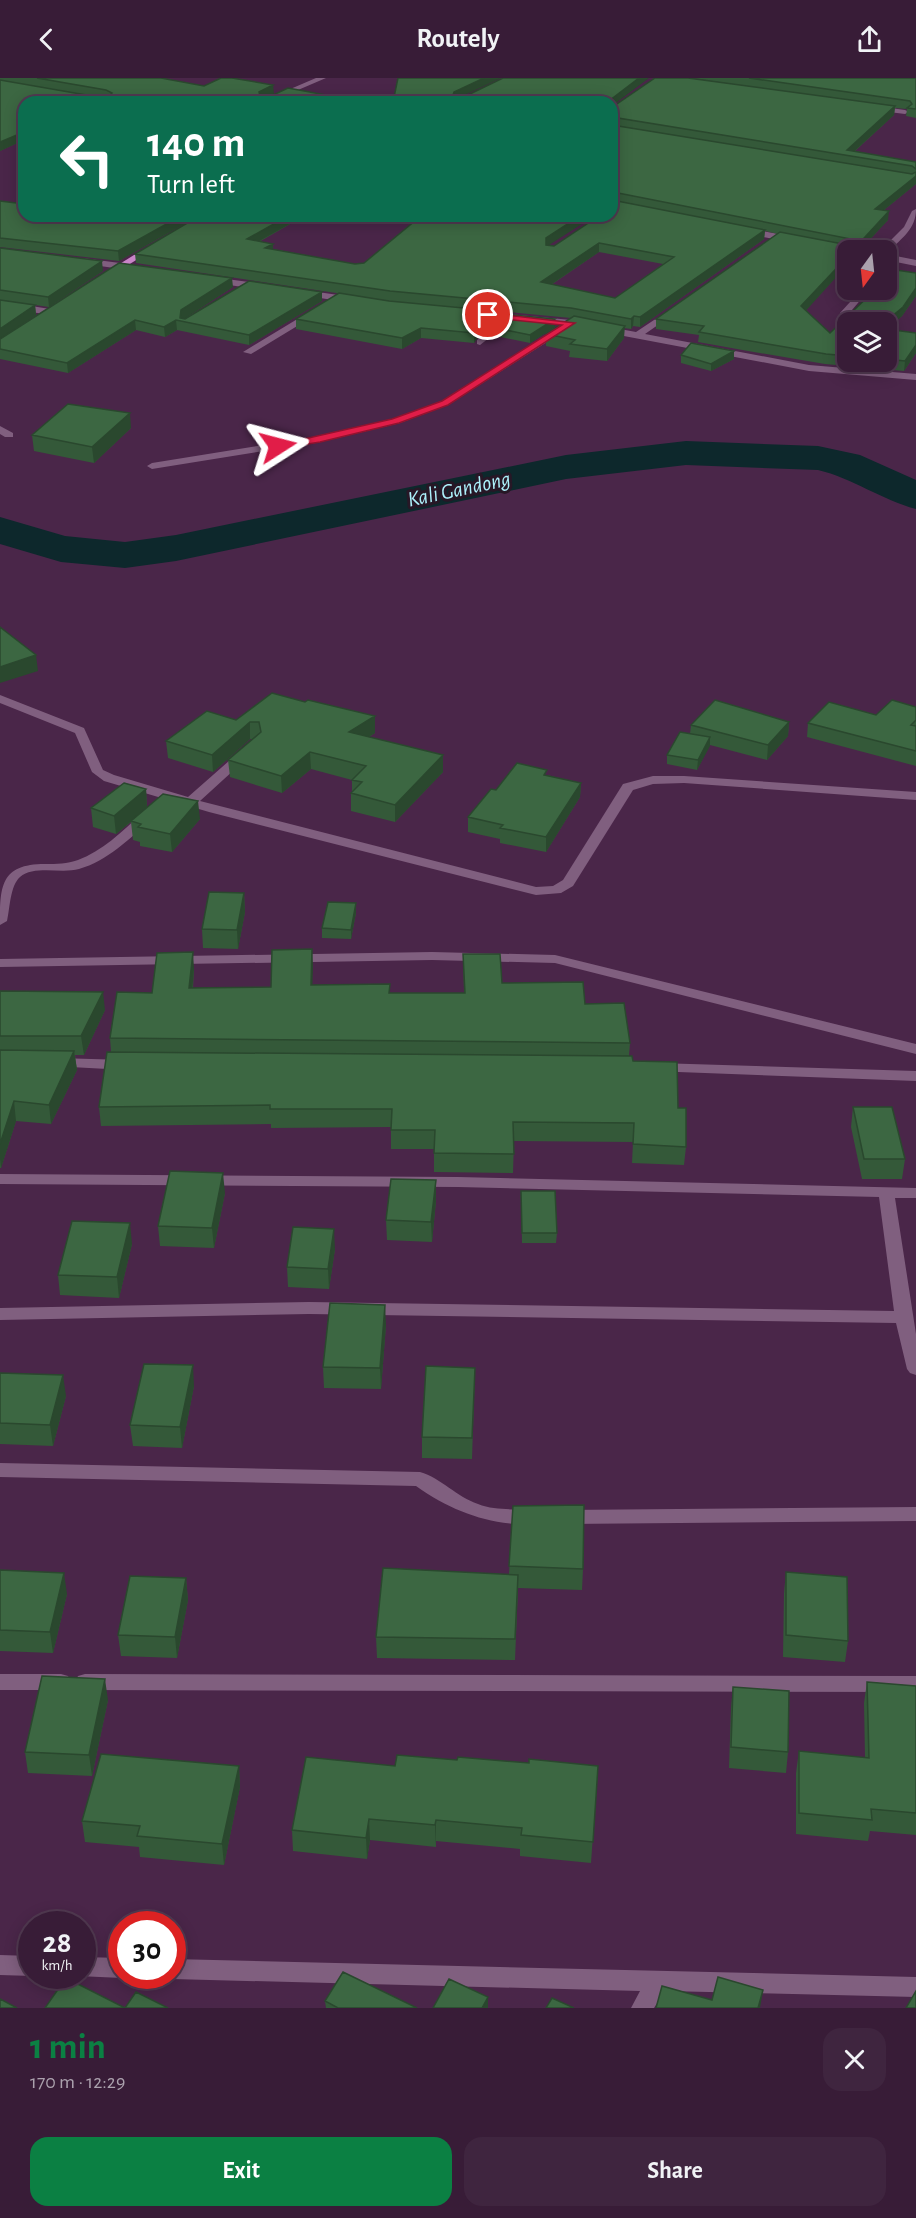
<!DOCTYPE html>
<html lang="en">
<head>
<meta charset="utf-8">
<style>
  body { margin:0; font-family:"Alegreya Sans",sans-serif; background:#3f253f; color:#f1f3f6; height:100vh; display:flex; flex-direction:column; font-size:22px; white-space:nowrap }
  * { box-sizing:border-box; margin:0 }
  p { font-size:20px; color:#aba1ad }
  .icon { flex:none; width:33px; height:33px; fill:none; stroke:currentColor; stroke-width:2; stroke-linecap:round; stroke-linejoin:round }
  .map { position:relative; height:1930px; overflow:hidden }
  .panel { display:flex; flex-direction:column; background:#381c37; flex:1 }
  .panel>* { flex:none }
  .banner { position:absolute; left:18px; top:18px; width:600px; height:126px; border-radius:18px; box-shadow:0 3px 15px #0003,0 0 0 2px #523a52; background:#0b6e4f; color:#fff; overflow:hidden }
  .needle { width:39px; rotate:195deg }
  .fabs { position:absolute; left:837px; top:162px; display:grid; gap:12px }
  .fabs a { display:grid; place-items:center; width:60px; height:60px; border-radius:12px; background:#381c37; box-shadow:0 3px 15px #0003,0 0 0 2px #523a52; font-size:30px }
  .speed { position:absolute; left:18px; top:1833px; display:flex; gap:12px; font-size:30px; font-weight:700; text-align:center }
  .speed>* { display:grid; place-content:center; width:78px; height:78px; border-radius:50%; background:#381c37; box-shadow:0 3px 15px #0003,0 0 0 2px #523a52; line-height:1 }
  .speed small { font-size:15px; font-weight:400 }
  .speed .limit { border:9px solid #d22; background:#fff; color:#111 }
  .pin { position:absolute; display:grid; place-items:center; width:51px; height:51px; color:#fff; margin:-26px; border:3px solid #fff; border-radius:50%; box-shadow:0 2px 6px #0007 }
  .me { position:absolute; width:66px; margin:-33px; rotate:81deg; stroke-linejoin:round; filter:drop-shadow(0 0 4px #0008) }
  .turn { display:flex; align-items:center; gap:21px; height:126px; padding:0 30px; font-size:27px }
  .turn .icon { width:78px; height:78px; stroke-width:2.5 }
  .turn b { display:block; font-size:42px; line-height:51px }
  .round { display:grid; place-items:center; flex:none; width:63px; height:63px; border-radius:18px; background:#3f253f }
  .headline { display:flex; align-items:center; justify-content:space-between; height:102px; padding:0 30px }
  h1 { font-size:36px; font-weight:600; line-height:45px; color:#0b8043 }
  .primary-button { display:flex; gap:12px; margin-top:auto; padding:12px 30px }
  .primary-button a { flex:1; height:69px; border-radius:18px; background:#0b8043; color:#fff; font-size:24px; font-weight:600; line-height:69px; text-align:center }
  .primary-button a+a { background:#3f253f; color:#f1f3f6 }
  header { display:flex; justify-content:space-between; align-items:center; height:78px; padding:0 30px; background:#381c37; font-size:27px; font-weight:600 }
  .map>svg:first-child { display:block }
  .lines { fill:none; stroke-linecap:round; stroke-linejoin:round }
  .river { fill:#0d282c; fill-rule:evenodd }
  .minor { fill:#805f7f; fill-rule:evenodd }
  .major { fill:#c984c8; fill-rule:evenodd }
  .wall { fill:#345939; fill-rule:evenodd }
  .shaded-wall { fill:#2a482e }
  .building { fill:#3c6742; stroke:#2a482e; stroke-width:1.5; fill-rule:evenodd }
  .route { fill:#e11d48; stroke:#92132f; stroke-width:1.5 }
  .labels { text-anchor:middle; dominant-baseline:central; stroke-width:6; stroke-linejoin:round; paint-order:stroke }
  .far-water-label { font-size:22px; font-style:italic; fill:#acf0fa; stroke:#271726 }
</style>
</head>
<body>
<header><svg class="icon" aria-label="back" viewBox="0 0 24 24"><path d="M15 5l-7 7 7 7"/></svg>Routely<svg class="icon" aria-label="share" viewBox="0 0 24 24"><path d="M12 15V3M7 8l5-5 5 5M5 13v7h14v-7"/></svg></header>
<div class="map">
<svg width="916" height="1930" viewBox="0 0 916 1930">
  <rect width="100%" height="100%" fill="#4a2649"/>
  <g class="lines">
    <path class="river" d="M686,363L818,368L860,377L916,402V431C882,422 852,400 818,392L686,387L566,401L176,483L125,490L61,484L0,466V439L65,458L125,464L176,457L566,377Z"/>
    <path class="minor" d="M316,0H326L270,24H260Z
      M876,28L905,32L909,34L905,36L873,32Z
      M916,131C916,151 902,160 888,174L881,172L904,149L912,133Z
      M745,150L795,159L799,162L795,165L742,155V151Z
      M886,176L916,182V188L886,182Z
      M82,180L135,187L139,190L135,193L79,185V181Z
      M212,199L263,206L267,209L263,212L209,204L208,202Z
      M304,212L352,219L357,222L352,225L301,217V213Z
      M861,212H869L846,239H840V235Z
      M0,223L50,231L55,234L50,237L0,229Z
      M672,230L677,233L675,235L645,256L809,287L916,296V302L809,293L571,248L512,242L480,267L477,266V262L502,241L477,239L472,236L477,233L571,242L636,254Z
      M309,234L317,236L251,276L243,274Z
      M563,247L566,248V252L448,327L400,345L320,364L152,391L147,388L152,385L320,358L393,341L442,323Z
      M0,348L13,355V359H5L0,356Z
      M0,617L84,650L103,692L114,697L188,719L238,675H246V681L200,723L536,809L553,808L563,802L623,706L653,698H684L916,714V722L684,705L653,706L633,712L573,808L561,815L536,817L209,734L104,703L92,694L75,655L0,625Z
      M146,735L151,736L153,739L151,742C129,761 107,783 79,791C62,796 34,787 20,799C10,808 10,830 7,843L0,847C0,809 0,786 45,786C57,786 67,786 78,782C102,773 122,754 141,736Z
      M432,874L555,877L916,966V976L555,885L432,882L0,889V881Z
      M57,980L126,982L134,987L126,992L52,988L49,985Z
      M657,985L916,993V1003L652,993L649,990Z
      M0,1096L458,1099L916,1110V1120H895L916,1256V1297L910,1295L907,1291L896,1245L309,1236L0,1242V1230L309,1224L894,1233L879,1119L458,1109L0,1106Z
      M0,1385L420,1394C441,1400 457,1419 478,1426C498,1434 519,1429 539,1435L541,1440L539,1445L532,1447C487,1446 453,1434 416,1408L0,1399Z
      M916,1429V1443L565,1446L558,1444L556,1439L558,1434L565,1432Z
      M0,1596H61L68,1598L71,1604L68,1610L61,1612H0Z
      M85,1596L916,1598V1614L85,1612L78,1610L75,1604L78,1598Z
      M0,1877L32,1878V1898H34H32L0,1897Z
      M82,1879L122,1880V1898H129L122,1900L78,1898H82Z
      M172,1881L916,1899V1919L665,1913L654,1930H631L640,1913L172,1901L164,1898H172Z"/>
    <path class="major" d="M150,167L157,169L109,199L102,197Z"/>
  </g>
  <path class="wall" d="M0,0H161L204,8L274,16L269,18L24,24V62L0,73V2L96,18L0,2Z
    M692,0H916V40L906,38L907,31L895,30L894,37L855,73L916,84V106L884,132L888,142L860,172H848V186L806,232L830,255L916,195V218L902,238L887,251L916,255V275L904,293L825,286L748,273L698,264L699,257L656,251V241L778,156L765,153L764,161L640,249L633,248L631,251L624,250V260L607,283L569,279L570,273L546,268V256L571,240L496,233V243L481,254L474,265L421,260L402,271L296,251V241L390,223L136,185L135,176L199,138H304L259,164L273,166V171L355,186L364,185L420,139L414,138H594L548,167L554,168L612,138V28L753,9ZM599,174L663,186L615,220L551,207ZM848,244H886V284H848Z
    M0,123L24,138H198L119,183L0,169Z
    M0,170L103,193L49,229L0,222Z
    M233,209L184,241L322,214V223L249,267L177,252L165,259L136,252L68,295L0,281V222L35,227L36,237L15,251Z
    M555,249L530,265L496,258V250Z
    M681,277L734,281L711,293L681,285Z
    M131,350L94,385L34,373L32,357Z
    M305,624L375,638V655L369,659L443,677V694L395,744L351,733V715L352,714V702L311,691L282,715L230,699L228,682L252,661H250L213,694L168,680L166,663L236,642Z
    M916,629V688L807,659L808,645L876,637Z
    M789,644L788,658L767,682L710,667L697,692L667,686V677L690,656L691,647Z
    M547,697L581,705L580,719L546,774L500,765V761L468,754V739L496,712Z
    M146,711L147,729L200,741L172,774L140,768V764L133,762L131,744L116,756L93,749L91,730Z
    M244,815L245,834L238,871L203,870L202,851Z
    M356,825V835L351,861L322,860V850Z
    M312,871V907L390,915H464L463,876L502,905L585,926L630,965L629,978L678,1030L686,1069L684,1087L632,1085L633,1064L514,1063L513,1095L434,1094V1071H391V1049L271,1050V1046L101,1048L99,1029L111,974L110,960L152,915L194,891L193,910L271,909Z
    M0,913L105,932L84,977H75L77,992L51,1046L16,1043L1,1090H0Z
    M853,1029L905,1081L902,1101H862L851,1049Z
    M436,1102V1123L432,1164L387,1162L386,1142Z
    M521,1113L557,1155L556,1165H522Z
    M225,1115L214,1170L160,1168L158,1148Z
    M132,1166L119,1220L60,1217L58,1197Z
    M335,1171L329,1211L288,1209L287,1189Z
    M386,1247L381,1311L324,1310L323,1289Z
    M475,1290L472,1381L422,1380V1359Z
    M0,1295L66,1318L53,1368L0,1366Z
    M194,1308L182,1370L133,1368L130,1347Z
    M513,1428L583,1491L582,1512L518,1510L515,1582L377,1580L376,1559L509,1496Z
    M0,1492L67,1516L53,1575L0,1573Z
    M786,1494L848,1563L845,1584L783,1579L784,1515Z
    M186,1500L188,1522L177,1580L121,1578L118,1557Z
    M867,1604L916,1608V1757L870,1753L868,1763L796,1756V1695L799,1673L865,1680L864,1625Z
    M733,1609L788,1674L786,1695L729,1690L731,1630Z
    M108,1622L92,1698L28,1695L25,1674Z
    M457,1682L598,1688L591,1785L520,1778V1771L436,1763V1769L370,1762L367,1781L293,1773L292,1752L395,1688Z
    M239,1688L240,1709L224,1787L140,1779L139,1769L85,1764L82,1743Z
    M325,1923L417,1930H326Z"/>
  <path class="shaded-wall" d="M484,0H501L454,22L453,17L454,14Z
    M639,0H649L612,28V24H610V22Z
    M273,7L274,16L259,22V14Z
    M895,28L894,37L849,78L847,72Z
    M24,54V62L0,73V64Z
    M916,98V106L874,140L875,131Z
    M889,133L888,142L860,172H853Z
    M181,138H198L119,183L118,173Z
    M288,138H304L247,170V161Z
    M580,138H594L546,169V160Z
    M765,152L764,161L640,249V239Z
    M599,165V174L540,214L541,204Z
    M273,166V175L265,170Z
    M848,178V186L801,238V228Z
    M102,183L103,193L49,229L48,219Z
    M232,200L233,209L181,243V232Z
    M916,210V218L902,238L886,252V244H885Z
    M322,214V223L249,267V257Z
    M35,227L36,237L0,261V251Z
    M496,233V243L481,254L474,265V255L481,244Z
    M634,238L633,248L631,251V241Z
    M555,241V249L530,265V257Z
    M135,242L136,252L68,295L67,285Z
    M176,242L177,252L165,259L164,249Z
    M625,248L624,260L607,283V271Z
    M421,250V260L402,271V260Z
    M916,267V275L904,293L905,283Z
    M734,273V281L711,293V286Z
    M130,335L131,350L94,385L92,369Z
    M36,577L38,593L0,605V589Z
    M375,638V655L349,671V654Z
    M250,644V661L213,694L212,677Z
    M789,644L788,658L767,682L768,667Z
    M710,659V668L697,692L698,682Z
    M310,674L311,691L282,715L281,698Z
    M443,677V694L395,744V727Z
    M581,705L580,719L546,774V759Z
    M146,711L147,730L116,756L114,738Z
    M198,723L200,741L172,774L170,756Z
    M244,815L245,834L238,871L237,852Z
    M356,825V835L351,861V852Z
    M312,871L313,888L312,924L311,907Z
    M193,874L194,891L191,927L189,910Z
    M103,914L105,932L84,977L81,958Z
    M74,973L77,992L51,1046L49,1027Z
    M14,1023L16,1043L1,1090L0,1081V1066Z
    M223,1095L225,1115L214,1170L212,1150Z
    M436,1102V1123L432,1164L431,1144Z
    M130,1145L132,1166L119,1220L117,1199Z
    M334,1151L335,1171L329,1211L328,1191Z
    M385,1227L386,1247L381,1311L380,1290Z
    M193,1287L194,1308L182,1370L180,1349Z
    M63,1297L66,1318L53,1368L50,1347Z
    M64,1495L67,1516L53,1575L50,1554Z
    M186,1500L188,1522L177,1580L175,1559Z
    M105,1601L108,1622L92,1698L89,1677Z
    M239,1688L240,1709L224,1787L222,1766Z
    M369,1741L370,1762L367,1781L366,1760Z
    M436,1742V1769L435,1747Z
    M763,1912L760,1930H758Z
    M488,1919V1930H482Z"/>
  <path class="building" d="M37,0H161L204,8L221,0H232L273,7L259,14L260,18H271L288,10L364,24H24V54L0,64V2L92,18H109L112,15L106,12Z
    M398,0H484L454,14L453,17L466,18L503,0H639L610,22V24H393Z
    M655,0H688L895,28L847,72L916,84V91L912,88L612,39V28H614Z
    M749,0H916V31L907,30L912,26L910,23Z
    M612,47L912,96L916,94V98L875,131L889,133L853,172H848V178L801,228L830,255L875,212H886V201L896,192L916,195V210L903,229L885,244H848V278L826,276L699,254L704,248L656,241L780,154L848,167L856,162L613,114H612Z
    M612,122L765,152L640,239L634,238L631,241L571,230L390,213L135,176L199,138H288L247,161L273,166L265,170L355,186L364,185L421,138H580L546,160V167L554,168L599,138H612ZM599,165L674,179L615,220L541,204Z
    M0,123L24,126V138H181L118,173L0,160Z
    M0,170L102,183L48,219L0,212Z
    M119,185L232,200L181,232L180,240L185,241L249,203L322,214L249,257L176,242L164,249L135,242L67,285L0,271V261Z
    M339,215L389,223L496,233L481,244L474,255L421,250L402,260L296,241Z
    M0,222L35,227L0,251Z
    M513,237L555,241L530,257L496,250Z
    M574,238L625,248L607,271L570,266L575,262L546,256Z
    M886,251L916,255V267L905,283L886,281Z
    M691,265L734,273L711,286L681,277Z
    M68,326L130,335L92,369L32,357Z
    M0,549L36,577L0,589Z
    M272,615L305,624L308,622L375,638L349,654L443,677L395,727L351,715L362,704L352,702L366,688L310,674L281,698L228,682L261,654L259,644H250L212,677L166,663L207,633L236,642Z
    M715,622L789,644L768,667L691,647Z
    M892,622L916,629V642L911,647L916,648V673L808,645L829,624L876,637Z
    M680,654L710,659L698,682L667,677Z
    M517,685L547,692L544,697L581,705L546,759L500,750L503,747L468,739L491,711L496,712Z
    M124,705L146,711L114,738L91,730Z
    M163,716L198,723L170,756L138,749L141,746L131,743Z
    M209,814L244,815L237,852L202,851Z
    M328,824L356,825L351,852L322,850Z
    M312,871L311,907L390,906L389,915H465L463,876H500L502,905L583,904L585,926L624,925L630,965L110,960L117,914L152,915L157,875L193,874L189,910L271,909L272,872Z
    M0,913L103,914L81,958H0Z
    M0,972L74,973L49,1027L14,1023L0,1066Z
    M107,974L632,978L633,983L677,984L678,1030H686V1069L633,1066L634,1045L513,1044L514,1076L434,1075L435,1052H391L392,1031H270V1027L99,1029Z
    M853,1029H892L905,1081H864Z
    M170,1093L223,1095L212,1150L158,1148Z
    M391,1101L436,1102L431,1144L386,1142Z
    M521,1113H555L557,1155H522Z
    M72,1143L130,1145L117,1199L58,1197Z
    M293,1149L334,1151L328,1191L287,1189Z
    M330,1225L385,1227L380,1290L323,1289Z
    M144,1286L193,1287L180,1349L130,1347Z
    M426,1288L475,1290L472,1360L422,1359Z
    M0,1295L63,1297L50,1347L0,1345Z
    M584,1427L583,1491L509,1488L513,1428Z
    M383,1490L518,1497L515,1561L376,1559Z
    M0,1492L64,1495L50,1554L0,1552Z
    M786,1494L847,1499L848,1563L786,1557Z
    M130,1498L186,1500L175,1559L118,1557Z
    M42,1598L105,1601L89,1677L25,1674Z
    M867,1604L916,1608V1735L871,1731L872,1742L799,1735V1673L869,1680Z
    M733,1609L789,1613L788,1674L731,1669Z
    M101,1676L239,1688L222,1766L137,1758L140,1748L82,1743Z
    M397,1677L457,1682L458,1679L529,1685V1681L598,1688L593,1764L521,1757L522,1750L436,1742L435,1747L369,1741L366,1760L292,1752L306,1679L395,1688Z
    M343,1894L417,1930H338L325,1923Z
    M718,1899L763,1912L758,1930H656L662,1908L712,1922Z
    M66,1900L125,1930L136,1914L168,1930H45Z
    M449,1901L488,1919L482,1930H433Z
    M916,1913V1930H906Z
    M552,1920L574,1930H546Z
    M0,1921L17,1930H0Z"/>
  <path class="route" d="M488,235L575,245L448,327L399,345L320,364L278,371L273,368L392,341L442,323L562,247L485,239Z"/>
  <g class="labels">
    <g class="far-water-label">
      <text transform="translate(459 411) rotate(-12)">Kali Gandong</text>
    </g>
  </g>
</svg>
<div class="fabs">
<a><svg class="needle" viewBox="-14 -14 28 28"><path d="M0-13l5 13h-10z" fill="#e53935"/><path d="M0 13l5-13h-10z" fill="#aba1ad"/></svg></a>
<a><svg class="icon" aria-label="layers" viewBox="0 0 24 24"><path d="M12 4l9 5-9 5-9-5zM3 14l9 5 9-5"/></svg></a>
</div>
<div class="speed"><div>28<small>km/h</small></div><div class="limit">30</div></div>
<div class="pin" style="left:488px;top:237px;background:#d93025"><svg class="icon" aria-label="arrive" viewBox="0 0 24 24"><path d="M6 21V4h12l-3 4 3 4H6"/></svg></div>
<svg class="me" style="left:278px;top:368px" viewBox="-20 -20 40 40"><path d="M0-17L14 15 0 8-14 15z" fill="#e11d48" stroke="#fff" stroke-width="4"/></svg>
<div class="banner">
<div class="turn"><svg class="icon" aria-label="left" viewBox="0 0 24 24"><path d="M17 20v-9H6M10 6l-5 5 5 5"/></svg><div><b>140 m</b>Turn left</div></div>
</div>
</div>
<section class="panel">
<div class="headline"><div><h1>1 min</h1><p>170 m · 12:29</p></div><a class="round"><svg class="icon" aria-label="close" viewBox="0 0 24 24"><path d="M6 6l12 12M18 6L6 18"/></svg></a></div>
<div class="primary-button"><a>Exit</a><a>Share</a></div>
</section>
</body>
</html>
